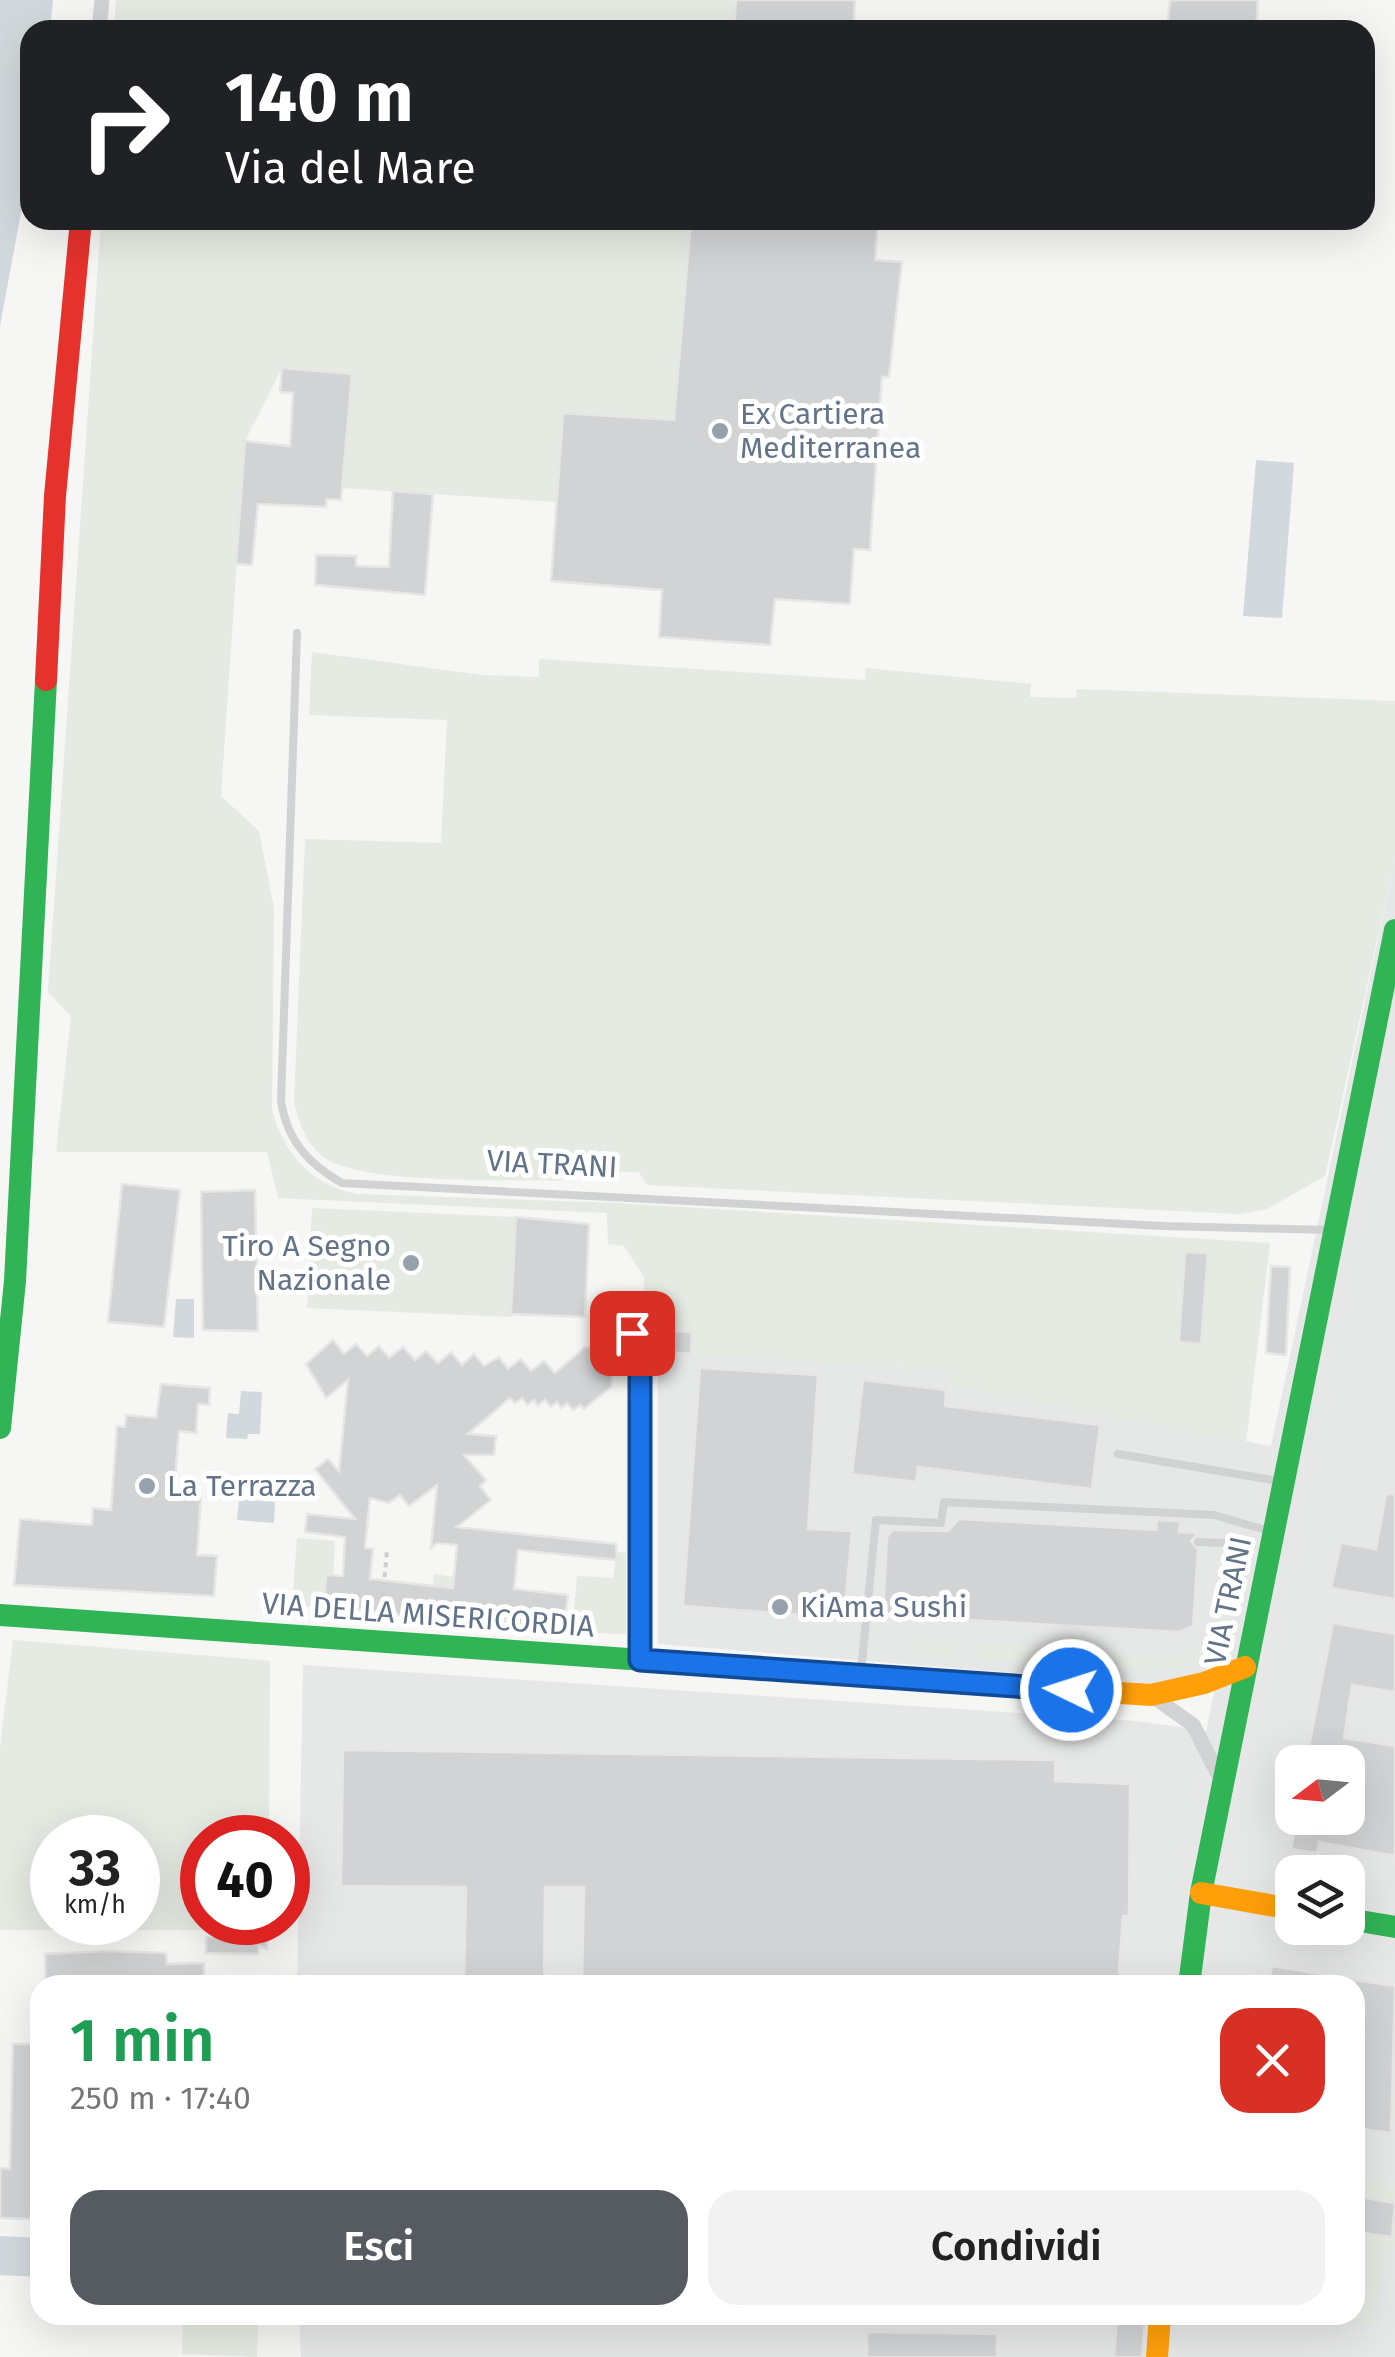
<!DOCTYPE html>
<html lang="it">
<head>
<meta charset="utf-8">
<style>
  body { margin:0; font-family:"Fira Sans",sans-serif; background:#f2f2f2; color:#222; height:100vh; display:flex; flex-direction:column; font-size:38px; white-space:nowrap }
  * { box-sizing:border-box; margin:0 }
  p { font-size:32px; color:#767676 }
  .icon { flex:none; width:55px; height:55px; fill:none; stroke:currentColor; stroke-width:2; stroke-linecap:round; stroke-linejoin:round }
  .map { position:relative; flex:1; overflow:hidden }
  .drawer { position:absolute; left:30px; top:1975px; width:1335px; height:350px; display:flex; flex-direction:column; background:#fff; border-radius:30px; box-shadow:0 10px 40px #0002 }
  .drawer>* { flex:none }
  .guide { position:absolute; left:20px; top:20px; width:1355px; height:210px; border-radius:30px; box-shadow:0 10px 40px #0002; background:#202124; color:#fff; overflow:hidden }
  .needle { width:65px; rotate:254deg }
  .controls { position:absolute; left:1275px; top:1745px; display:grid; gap:20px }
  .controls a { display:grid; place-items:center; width:90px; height:90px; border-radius:20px; background:#fff; box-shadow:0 10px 40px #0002; font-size:50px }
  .speed { position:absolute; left:30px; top:1815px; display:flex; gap:20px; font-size:50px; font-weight:700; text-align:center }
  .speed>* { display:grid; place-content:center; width:130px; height:130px; border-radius:50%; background:#fff; box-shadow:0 10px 40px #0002; line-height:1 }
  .speed small { font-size:25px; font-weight:400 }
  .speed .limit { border:15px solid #d22; background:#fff; color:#111 }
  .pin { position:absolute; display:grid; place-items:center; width:85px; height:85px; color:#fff; margin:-42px; border-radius:20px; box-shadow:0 5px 15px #0006 }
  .me { position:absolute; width:110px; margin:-55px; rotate:274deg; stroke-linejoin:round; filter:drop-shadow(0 0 8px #0008) }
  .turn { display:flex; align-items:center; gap:35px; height:210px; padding:0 40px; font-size:45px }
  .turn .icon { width:130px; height:130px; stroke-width:2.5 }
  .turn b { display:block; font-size:70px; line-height:85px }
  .round { display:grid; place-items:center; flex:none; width:105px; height:105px; border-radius:30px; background:#f2f2f2 }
  .headline { display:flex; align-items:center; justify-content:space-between; height:170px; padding:0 40px }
  h1 { font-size:60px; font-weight:600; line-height:75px; color:#1e9e55 }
  .primary-button { display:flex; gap:20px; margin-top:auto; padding:20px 40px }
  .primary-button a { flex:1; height:115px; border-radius:30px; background:#565b61; color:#fff; font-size:40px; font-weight:600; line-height:115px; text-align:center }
  .primary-button a+a { background:#f2f2f2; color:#222 }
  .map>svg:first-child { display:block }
  .built { fill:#e6e7e7; fill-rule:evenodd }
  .green { fill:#e5eae2; fill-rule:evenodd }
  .water { fill:#d2d9dc }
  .building { fill:#d2d3d4; stroke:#e6e6e4; stroke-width:2.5; fill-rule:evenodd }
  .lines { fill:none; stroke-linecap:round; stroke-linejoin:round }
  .path { stroke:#cfcfcf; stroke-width:4; stroke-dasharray:5 5; stroke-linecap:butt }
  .lane { stroke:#d1d2d3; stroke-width:8 }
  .street { stroke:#d1d2d3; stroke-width:15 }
  .fast { stroke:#30b455; stroke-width:22 }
  .slow { stroke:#ff9f0a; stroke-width:22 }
  .jam { stroke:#e5322d; stroke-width:22 }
  .route-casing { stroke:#114b97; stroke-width:25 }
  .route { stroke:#1a73e8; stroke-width:18 }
  .poi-dot { fill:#96a1ae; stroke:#fff; stroke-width:4 }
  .labels { text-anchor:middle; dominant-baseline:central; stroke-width:10; stroke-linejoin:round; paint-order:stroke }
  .poi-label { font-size:30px; fill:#637388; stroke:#fff; text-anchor:start }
  .street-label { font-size:30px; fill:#637388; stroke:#fff }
</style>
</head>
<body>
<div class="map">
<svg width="1395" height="2357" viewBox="0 0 1395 2357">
  <rect width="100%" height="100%" fill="#f6f6f4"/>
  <path class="built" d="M1395,859V2357H301L299,2315H1355V1985H297L303,1665L1137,1721L1206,1731L1221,1660L1197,1675L1164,1685L658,1644V1351L949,1371L948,1384L1271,1446ZM1292,1762H1348V1818H1292ZM1292,1872H1348V1928H1292Z"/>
  <path class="green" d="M116,0H736L734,30H114Z
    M101,220H719L674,421L557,502L342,488L352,374L282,368L245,441L221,796L259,831L274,908L272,1111C285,1155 311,1185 357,1194L616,1203L1270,1243L1246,1443L947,1384L948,1371L691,1354V1332L645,1330L644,1277L624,1246L608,1244L607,1213L278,1198L267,1152H56L71,1016L48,992Z
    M312,652L482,675L539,677V659L865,680L866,668L1031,684L1030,697L1076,698L1077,689L1395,701V859L1325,1176L1267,1209L1239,1214L647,1185L639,1172H583L558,1181C508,1179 357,1185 322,1156C305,1141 299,1123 294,1102L305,839L441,843L447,720L309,715Z
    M312,1208L516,1217L511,1317L307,1308Z
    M297,1538L335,1541L333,1576H326L324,1605L338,1609L292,1605Z
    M1243,1541C1224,1656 1229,1676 1104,1668L1106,1652C1160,1657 1213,1671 1222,1599C1226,1577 1228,1558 1243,1541Z
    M617,1552L626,1553V1634L572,1632L577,1576L613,1578Z
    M434,1574L454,1577L452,1605L512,1611L510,1628L444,1621L446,1592L432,1590Z
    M912,1639L957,1642L956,1658L911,1655Z
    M13,1640L270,1661L269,1837L202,1838V1922L268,1923V1930H0V1747ZM52,1838H138V1922H52Z
    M976,1643L1042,1647L1041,1663L975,1659Z
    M1355,2179L1395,2185V2248L1385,2260L1379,2283L1375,2322L1369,2324L1321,2315H1355Z
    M183,2320L258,2323L257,2357L182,2354Z"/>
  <path class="water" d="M0,0H53L50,30H30V164L0,326Z
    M1256,460L1294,463L1282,618L1243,616Z
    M176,1299H194V1338L173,1337Z
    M241,1391L262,1392L260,1434H248L247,1439L226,1438L228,1413L239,1414Z
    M239,1499L275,1502L274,1523L237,1520Z
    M0,2236L40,2238V2277L0,2275Z"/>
  <path class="building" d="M736,0H855L853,30H734Z
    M1170,0H1258L1256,29L1199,26V30H1167Z
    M691,220H878L875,260L902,262L889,377H882L870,550L854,549L850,604L775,599L770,645L659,637L662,590L551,581L563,413L674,420Z
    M282,368L352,374L341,500L327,499L326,507L258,504L252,565L236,564L245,441L290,446L293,393L280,392Z
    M393,491L433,494L425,595L315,585L316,555L356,556V566L389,567Z
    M122,1184L180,1190L164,1327L108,1322Z
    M255,1190L258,1331L203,1330L201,1192Z
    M516,1217L589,1224L585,1317L511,1314Z
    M1185,1252L1208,1253L1201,1344L1179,1342Z
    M1271,1266L1290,1267L1286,1355L1266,1353Z
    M645,1330L692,1332L691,1354L644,1350Z
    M333,1340L344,1354L356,1344L367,1356L379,1346L389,1358L403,1347L415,1360L426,1351L438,1363L451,1352L462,1365L474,1354L484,1366L499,1357L508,1369L521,1359L531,1371L544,1361L555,1373L585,1347L615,1351L611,1387L584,1409L580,1405L573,1410L567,1403L561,1408L557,1402L551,1407L545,1400L538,1406L534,1400L527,1405L522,1398L515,1403L510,1398L468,1434L496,1436L494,1455H464L486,1480L480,1486L491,1500L457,1527L616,1544L617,1560L518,1550L514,1589L568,1595L563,1634L510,1628L512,1611L445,1604L444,1620L324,1606L326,1575L343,1576L345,1537L305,1532L307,1514L355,1519L315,1469L328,1459L339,1471L348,1380L326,1398L306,1364ZM437,1485L431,1548L437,1543L457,1545L453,1588L370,1579L373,1549L365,1548L370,1498L389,1503L400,1495L409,1506Z
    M700,1368L818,1375L808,1529L852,1531L844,1618L683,1606Z
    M863,1380L946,1390L945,1406L1100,1425L1092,1489L918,1467L916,1482L852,1474Z
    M161,1384L210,1388L209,1405L198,1404L196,1433L179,1431L174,1493L201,1495L197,1555L217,1556L214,1596L14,1585L20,1519L92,1525L93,1508L111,1510L117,1426L125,1427L126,1415L156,1418Z
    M1386,1494H1395V1599L1331,1588L1341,1543L1376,1549Z
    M959,1519L1156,1530L1157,1520L1180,1521L1179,1532L1198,1533L1191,1541L1198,1550L1193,1626L1179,1632L883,1615L887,1537L893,1530L948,1531Z
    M1333,1623L1395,1634V1692L1352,1685L1344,1738L1395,1746V1856L1319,1842L1317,1853L1291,1849L1297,1818H1348V1762H1306Z
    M343,1750L1055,1760V1781L1130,1784L1129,1916H1123L1118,1985H582L584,1887H545L544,1985H464L466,1887L341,1886Z
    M268,1930L267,1949L259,1946L258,1954L206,1953V1937L216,1936V1931Z
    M106,1951L166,1953L167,1964L204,1963V1985H46L45,1954Z
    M1272,1966L1330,1976V1985H1268Z
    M1355,1980L1395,1986L1391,2133L1355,2128Z
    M13,2044H40V2214H31V2219L0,2218V2168L10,2169Z
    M1355,2196L1395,2203L1392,2237L1357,2232Z
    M1145,2320L1142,2357H1114L1117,2321Z
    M867,2332L997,2334V2357H867Z"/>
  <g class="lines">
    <path class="path" d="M381,1617L387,1550"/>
    <path class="lane" d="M297,633L281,1101C287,1140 308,1164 342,1183L1163,1226L1329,1230
      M1118,1454L1279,1481
      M1198,1542L1226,1543
      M861,1671L876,1520L941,1523L944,1502L1214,1515L1269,1531"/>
    <path class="street" d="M99,30L102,0
      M633,1333L632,1349L640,1374V1660
      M1151,1695L1193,1725L1222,1782"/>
    <path class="fast" d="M0,1428L15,1281L46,680
      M0,1615L1030,1687
      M1348,1919L1395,1927
      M1189,1985L1201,1893L1395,930"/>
    <path class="slow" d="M1030,1687L1151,1695L1204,1683L1245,1667
      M1201,1893L1292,1909
      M1157,2357L1160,2315"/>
    <path class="jam" d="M46,680L55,496L81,220"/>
  </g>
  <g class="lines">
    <defs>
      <path id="route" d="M632,1333V1348L640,1374V1660L1071,1690"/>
    </defs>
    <use href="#route" class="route-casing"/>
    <use href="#route" class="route"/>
  </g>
  <g class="poi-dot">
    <circle cx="720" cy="431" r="10"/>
    <circle cx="411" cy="1263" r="10"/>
    <circle cx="147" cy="1486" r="10"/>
    <circle cx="780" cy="1607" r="10"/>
  </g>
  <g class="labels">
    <g class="poi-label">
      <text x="740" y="414">Ex Cartiera<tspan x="740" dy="34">Mediterranea</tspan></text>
      <text x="391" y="1246" text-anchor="end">Tiro A Segno<tspan x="391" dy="34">Nazionale</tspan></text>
      <text x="167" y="1486">La Terrazza</text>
      <text x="800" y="1607">KiAma Sushi</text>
    </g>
    <g class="street-label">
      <text transform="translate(552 1164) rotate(3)">VIA TRANI</text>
      <text transform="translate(1228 1601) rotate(-78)">VIA TRANI</text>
      <text transform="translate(428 1615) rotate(4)">VIA DELLA MISERICORDIA</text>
    </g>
  </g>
</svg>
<div class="controls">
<a><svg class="needle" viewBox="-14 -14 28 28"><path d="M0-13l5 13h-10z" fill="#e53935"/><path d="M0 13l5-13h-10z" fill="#767676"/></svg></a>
<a><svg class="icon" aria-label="layers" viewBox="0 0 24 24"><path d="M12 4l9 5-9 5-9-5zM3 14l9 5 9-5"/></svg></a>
</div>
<div class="speed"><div>33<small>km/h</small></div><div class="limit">40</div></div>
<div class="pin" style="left:632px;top:1333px;background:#d93025"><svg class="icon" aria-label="arrive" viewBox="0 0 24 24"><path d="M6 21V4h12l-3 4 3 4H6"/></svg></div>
<svg class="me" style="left:1071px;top:1690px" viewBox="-20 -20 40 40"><circle r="17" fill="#1a73e8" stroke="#fff" stroke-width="3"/><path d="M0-11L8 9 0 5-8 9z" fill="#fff"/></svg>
<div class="guide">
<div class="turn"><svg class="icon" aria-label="right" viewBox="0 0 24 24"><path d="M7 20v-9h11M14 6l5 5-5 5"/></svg><div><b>140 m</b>Via del Mare</div></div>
</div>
<section class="drawer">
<div class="headline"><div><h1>1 min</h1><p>250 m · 17:40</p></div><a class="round" style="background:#d93025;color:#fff"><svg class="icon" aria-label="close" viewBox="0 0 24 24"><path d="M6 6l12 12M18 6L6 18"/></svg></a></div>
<div class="primary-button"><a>Esci</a><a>Condividi</a></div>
</section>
</div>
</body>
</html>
